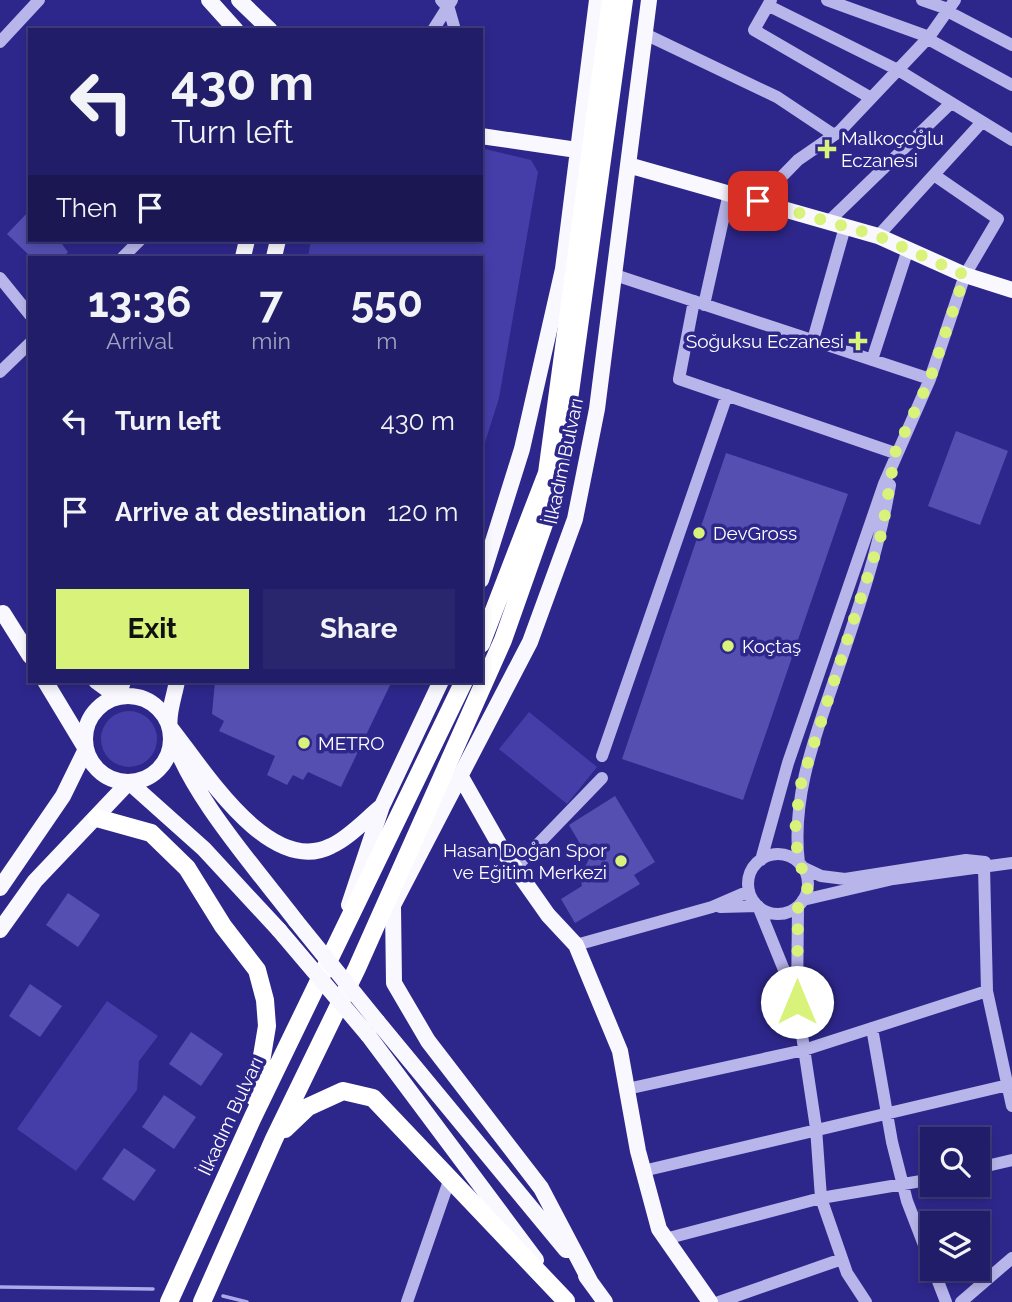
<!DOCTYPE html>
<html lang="en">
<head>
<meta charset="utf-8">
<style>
  body { margin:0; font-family:Raleway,sans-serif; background:#2a266e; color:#f1f3f6; height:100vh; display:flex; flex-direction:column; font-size:26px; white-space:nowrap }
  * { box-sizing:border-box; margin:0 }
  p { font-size:23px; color:#a2a2c0 }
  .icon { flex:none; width:38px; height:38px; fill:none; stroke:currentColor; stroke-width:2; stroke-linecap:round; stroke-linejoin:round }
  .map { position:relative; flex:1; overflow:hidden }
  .panel { position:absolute; left:28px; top:256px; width:455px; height:427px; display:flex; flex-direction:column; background:#221d68; border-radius:0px; box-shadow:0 4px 10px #0003,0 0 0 2px #3f3b7c }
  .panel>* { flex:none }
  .top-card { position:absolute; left:28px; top:28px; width:455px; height:214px; border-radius:0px; box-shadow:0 4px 10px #0003,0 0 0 2px #3f3b7c; background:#221d68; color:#f1f3f6; overflow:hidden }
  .buttons { position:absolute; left:920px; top:1127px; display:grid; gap:14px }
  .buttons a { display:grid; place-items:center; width:70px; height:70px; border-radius:0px; background:#221d68; box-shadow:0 4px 10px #0003,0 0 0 2px #3f3b7c; font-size:35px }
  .pin { position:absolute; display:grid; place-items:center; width:60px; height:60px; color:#fff; margin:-30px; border-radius:14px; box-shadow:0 4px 10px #0006 }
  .me { position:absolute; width:77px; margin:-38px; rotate:0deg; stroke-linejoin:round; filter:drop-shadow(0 0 5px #0008) }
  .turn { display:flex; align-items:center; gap:24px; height:147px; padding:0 28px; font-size:32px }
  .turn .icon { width:91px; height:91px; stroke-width:2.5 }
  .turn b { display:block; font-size:49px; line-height:60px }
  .then { display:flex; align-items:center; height:66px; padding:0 28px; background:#0003; gap:14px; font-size:26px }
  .eta { display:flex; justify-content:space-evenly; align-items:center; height:119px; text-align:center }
  .eta b { font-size:42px; font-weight:700; line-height:49px }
  .primary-button { display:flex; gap:14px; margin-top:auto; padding:14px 28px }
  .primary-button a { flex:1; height:80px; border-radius:0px; background:#d8f27a; color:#111; font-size:28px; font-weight:700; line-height:80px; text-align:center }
  .primary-button a+a { background:#2a266e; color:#f1f3f6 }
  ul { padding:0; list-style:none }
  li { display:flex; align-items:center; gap:21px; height:91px; padding:0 28px }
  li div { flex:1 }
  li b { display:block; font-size:26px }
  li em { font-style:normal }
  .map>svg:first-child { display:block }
  .green { fill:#453ea9 }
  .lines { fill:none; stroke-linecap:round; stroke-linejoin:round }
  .stream { stroke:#aca9ea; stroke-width:3.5 }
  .building { fill:#554fb2 }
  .minor { stroke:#b8b5ea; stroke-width:12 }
  .major { stroke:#f9f8fe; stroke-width:16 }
  .highway { stroke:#fff; stroke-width:18 }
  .major-bridge { stroke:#f9f8fe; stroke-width:16 }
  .route { stroke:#d8f27a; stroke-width:12; stroke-dasharray:0 21.6 }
  .poi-dot { fill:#d8f27a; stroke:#2e278b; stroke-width:2.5 }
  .labels { text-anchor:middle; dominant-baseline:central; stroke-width:7; stroke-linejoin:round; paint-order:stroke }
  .poi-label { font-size:19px; fill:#fff; stroke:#2e278b; text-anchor:start }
  .street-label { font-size:19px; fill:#fff; stroke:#2e278b }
</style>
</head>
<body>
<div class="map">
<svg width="1012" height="1302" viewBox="0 0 1012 1302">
  <rect width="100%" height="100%" fill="#2e278b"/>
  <path class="green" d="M481,148L531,160L538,172L499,398L481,455V257H308L311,240H481Z
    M101 739a28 28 0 1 1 56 0a28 28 0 1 1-56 0Z
    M529,712L597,767L567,804L499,749Z
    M107,1001L158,1036L139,1061L137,1090L76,1171L17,1129Z"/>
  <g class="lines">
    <path class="stream" d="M0,1287L153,1289
      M223,1296L247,1302"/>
  </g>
  <path class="building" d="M30,210V240H59L68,252L63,257H31L7,234Z
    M956,431L1008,451L980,525L928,506Z
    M726,453L848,494L743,800L622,759Z
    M215,681H392L341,787L308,772L303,780L293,775L287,785L267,775L275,756L219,731L224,721L212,714Z
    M615,796L655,862L634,875L640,884L575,923L561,899L582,886L580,877L589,859L569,825Z
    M68,893L100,915L78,947L46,925Z
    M30,984L62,1006L40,1037L9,1016Z
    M191,1032L223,1054L201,1086L169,1064Z
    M164,1095L196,1117L174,1149L142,1127Z
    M124,1148L156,1170L134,1201L102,1179Z"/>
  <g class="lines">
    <path class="minor" d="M441,0L449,9L455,30
      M771,0L754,30L871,98
      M827,0L929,37
      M922,0L948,9
      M769,6L898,70L1012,140
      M947,11L1012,45
      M433,30L452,0
      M645,34L777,97L834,135
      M928,39L1012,85
      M0,42L39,0
      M758,201L798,160L840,131L929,37L955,0
      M827,223L951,103
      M878,236L982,122
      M123,257L140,240
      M615,275L930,379
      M0,278L30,315
      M694,301L679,379L895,453
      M704,305L729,193
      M813,340L845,227
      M872,360L908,249
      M0,372L30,343
      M602,756L727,395
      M748 884a30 30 0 1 1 60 0a30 30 0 1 1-60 0Z
      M761,860L788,763L884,484L930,379L965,275L998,219L934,175
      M799,863C791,797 815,737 836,675C857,613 879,550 890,485
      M802,867L821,876L845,879L966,860L985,862
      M984,867L987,991L1012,1106
      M515,868L602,778
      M803,900L893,879L1012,863
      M720,907L758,906L795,997
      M798,907L797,1002L816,1128L821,1198L847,1273L866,1302
      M576,945L712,907L749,891
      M872,1028L892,1142L907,1201L946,1302
      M627,1089L804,1050L987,991
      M978,1168L1012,1160
      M643,1171L1008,1085
      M665,1239L821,1198L933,1179
      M407,1302L450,1178
      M719,1302L842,1259
      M961,1302L1012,1258"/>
    <path class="major" d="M209,0L236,30
      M239,0L270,30
      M481,136L577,150
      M628,165L878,236L965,275L1012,290
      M243,257L247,240
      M274,257L278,240
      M481,580L522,449L563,269L597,0
      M3,613L30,656
      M96,681L118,697L123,681
      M177,681C175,694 167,715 170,728C184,788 258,871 296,921
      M85 739a43 43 0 1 1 86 0a43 43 0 1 1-86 0Z
      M169,726C201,765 268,878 331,846C349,838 366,819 382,806
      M461,777L503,851L548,915L576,945L620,1051L638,1151L659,1229L710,1302
      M0,888L63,796L86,749L45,681
      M349,905L382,806L441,681
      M393,907L394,983L428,1041L541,1188L591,1283
      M391,909L530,642L575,519L597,409L649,0
      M0,930L35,881L129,782L204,849L279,930
      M377,1021L566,1250
      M368,1035L536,1260
      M586,1276L605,1302"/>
    <path class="highway" d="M481,644L547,473L611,0
      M97,818L151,833L187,868L223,926L257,970L265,1000L267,1026L255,1098
      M285,1129L308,1107L343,1091L373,1098L566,1301
      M169,1302L253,1117L464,681
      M202,1302L274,1139L357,968L503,640L557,487L624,0"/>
    <path class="major-bridge" d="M296,921L377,1021
      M279,930L368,1035"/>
  </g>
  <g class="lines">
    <path class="route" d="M758,201L878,236L965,275L930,379L895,453L882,532L800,787L795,832L799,863L808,881L807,891L798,907L797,1002"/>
  </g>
  <g class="poi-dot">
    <path d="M823.5 138.5h7v7h7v7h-7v7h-7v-7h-7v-7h7z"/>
    <path d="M854.5 330.5h7v7h7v7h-7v7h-7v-7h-7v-7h7z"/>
    <circle cx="699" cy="533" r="7"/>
    <circle cx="728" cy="646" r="7"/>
    <circle cx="304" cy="743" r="7"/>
    <circle cx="621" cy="861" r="7"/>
  </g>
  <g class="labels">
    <g class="poi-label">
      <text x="841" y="138">Malkoçoğlu<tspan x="841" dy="22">Eczanesi</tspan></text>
      <text x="844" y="341" text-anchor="end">Soğuksu Eczanesi</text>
      <text x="713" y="533">DevGross</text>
      <text x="742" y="646">Koçtaş</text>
      <text x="318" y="743">METRO</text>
      <text x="607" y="850" text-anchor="end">Hasan Doğan Spor<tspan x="607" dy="22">ve Eğitim Merkezi</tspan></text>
    </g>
    <g class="street-label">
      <text transform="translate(563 461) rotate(-78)">İlkadım Bulvarı</text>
      <text transform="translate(230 1116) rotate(-65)">İlkadım Bulvarı</text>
    </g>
  </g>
</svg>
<div class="buttons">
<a><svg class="icon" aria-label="search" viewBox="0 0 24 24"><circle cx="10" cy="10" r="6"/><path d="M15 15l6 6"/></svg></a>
<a><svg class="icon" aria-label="layers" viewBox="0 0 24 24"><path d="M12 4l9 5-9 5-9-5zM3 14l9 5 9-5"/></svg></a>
</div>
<div class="pin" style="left:758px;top:201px;background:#d93025"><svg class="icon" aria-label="arrive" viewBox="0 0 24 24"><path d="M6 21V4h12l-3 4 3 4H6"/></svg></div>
<svg class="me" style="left:797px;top:1002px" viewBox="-20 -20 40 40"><circle r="19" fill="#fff"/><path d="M0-13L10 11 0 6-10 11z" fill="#d8f27a"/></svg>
<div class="top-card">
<div class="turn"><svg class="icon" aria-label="left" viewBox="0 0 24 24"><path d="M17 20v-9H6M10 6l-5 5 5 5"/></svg><div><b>430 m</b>Turn left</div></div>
<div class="then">Then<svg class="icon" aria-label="arrive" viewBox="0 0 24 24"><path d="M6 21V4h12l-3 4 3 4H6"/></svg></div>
</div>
<section class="panel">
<div class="eta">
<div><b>13:36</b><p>Arrival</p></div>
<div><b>7</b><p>min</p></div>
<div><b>550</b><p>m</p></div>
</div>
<ul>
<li><svg class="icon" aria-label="left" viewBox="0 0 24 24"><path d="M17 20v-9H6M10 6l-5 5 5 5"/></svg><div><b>Turn left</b></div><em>430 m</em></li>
<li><svg class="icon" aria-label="arrive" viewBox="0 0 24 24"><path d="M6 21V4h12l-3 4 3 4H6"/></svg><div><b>Arrive at destination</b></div><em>120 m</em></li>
</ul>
<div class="primary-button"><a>Exit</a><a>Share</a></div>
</section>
</div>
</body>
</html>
